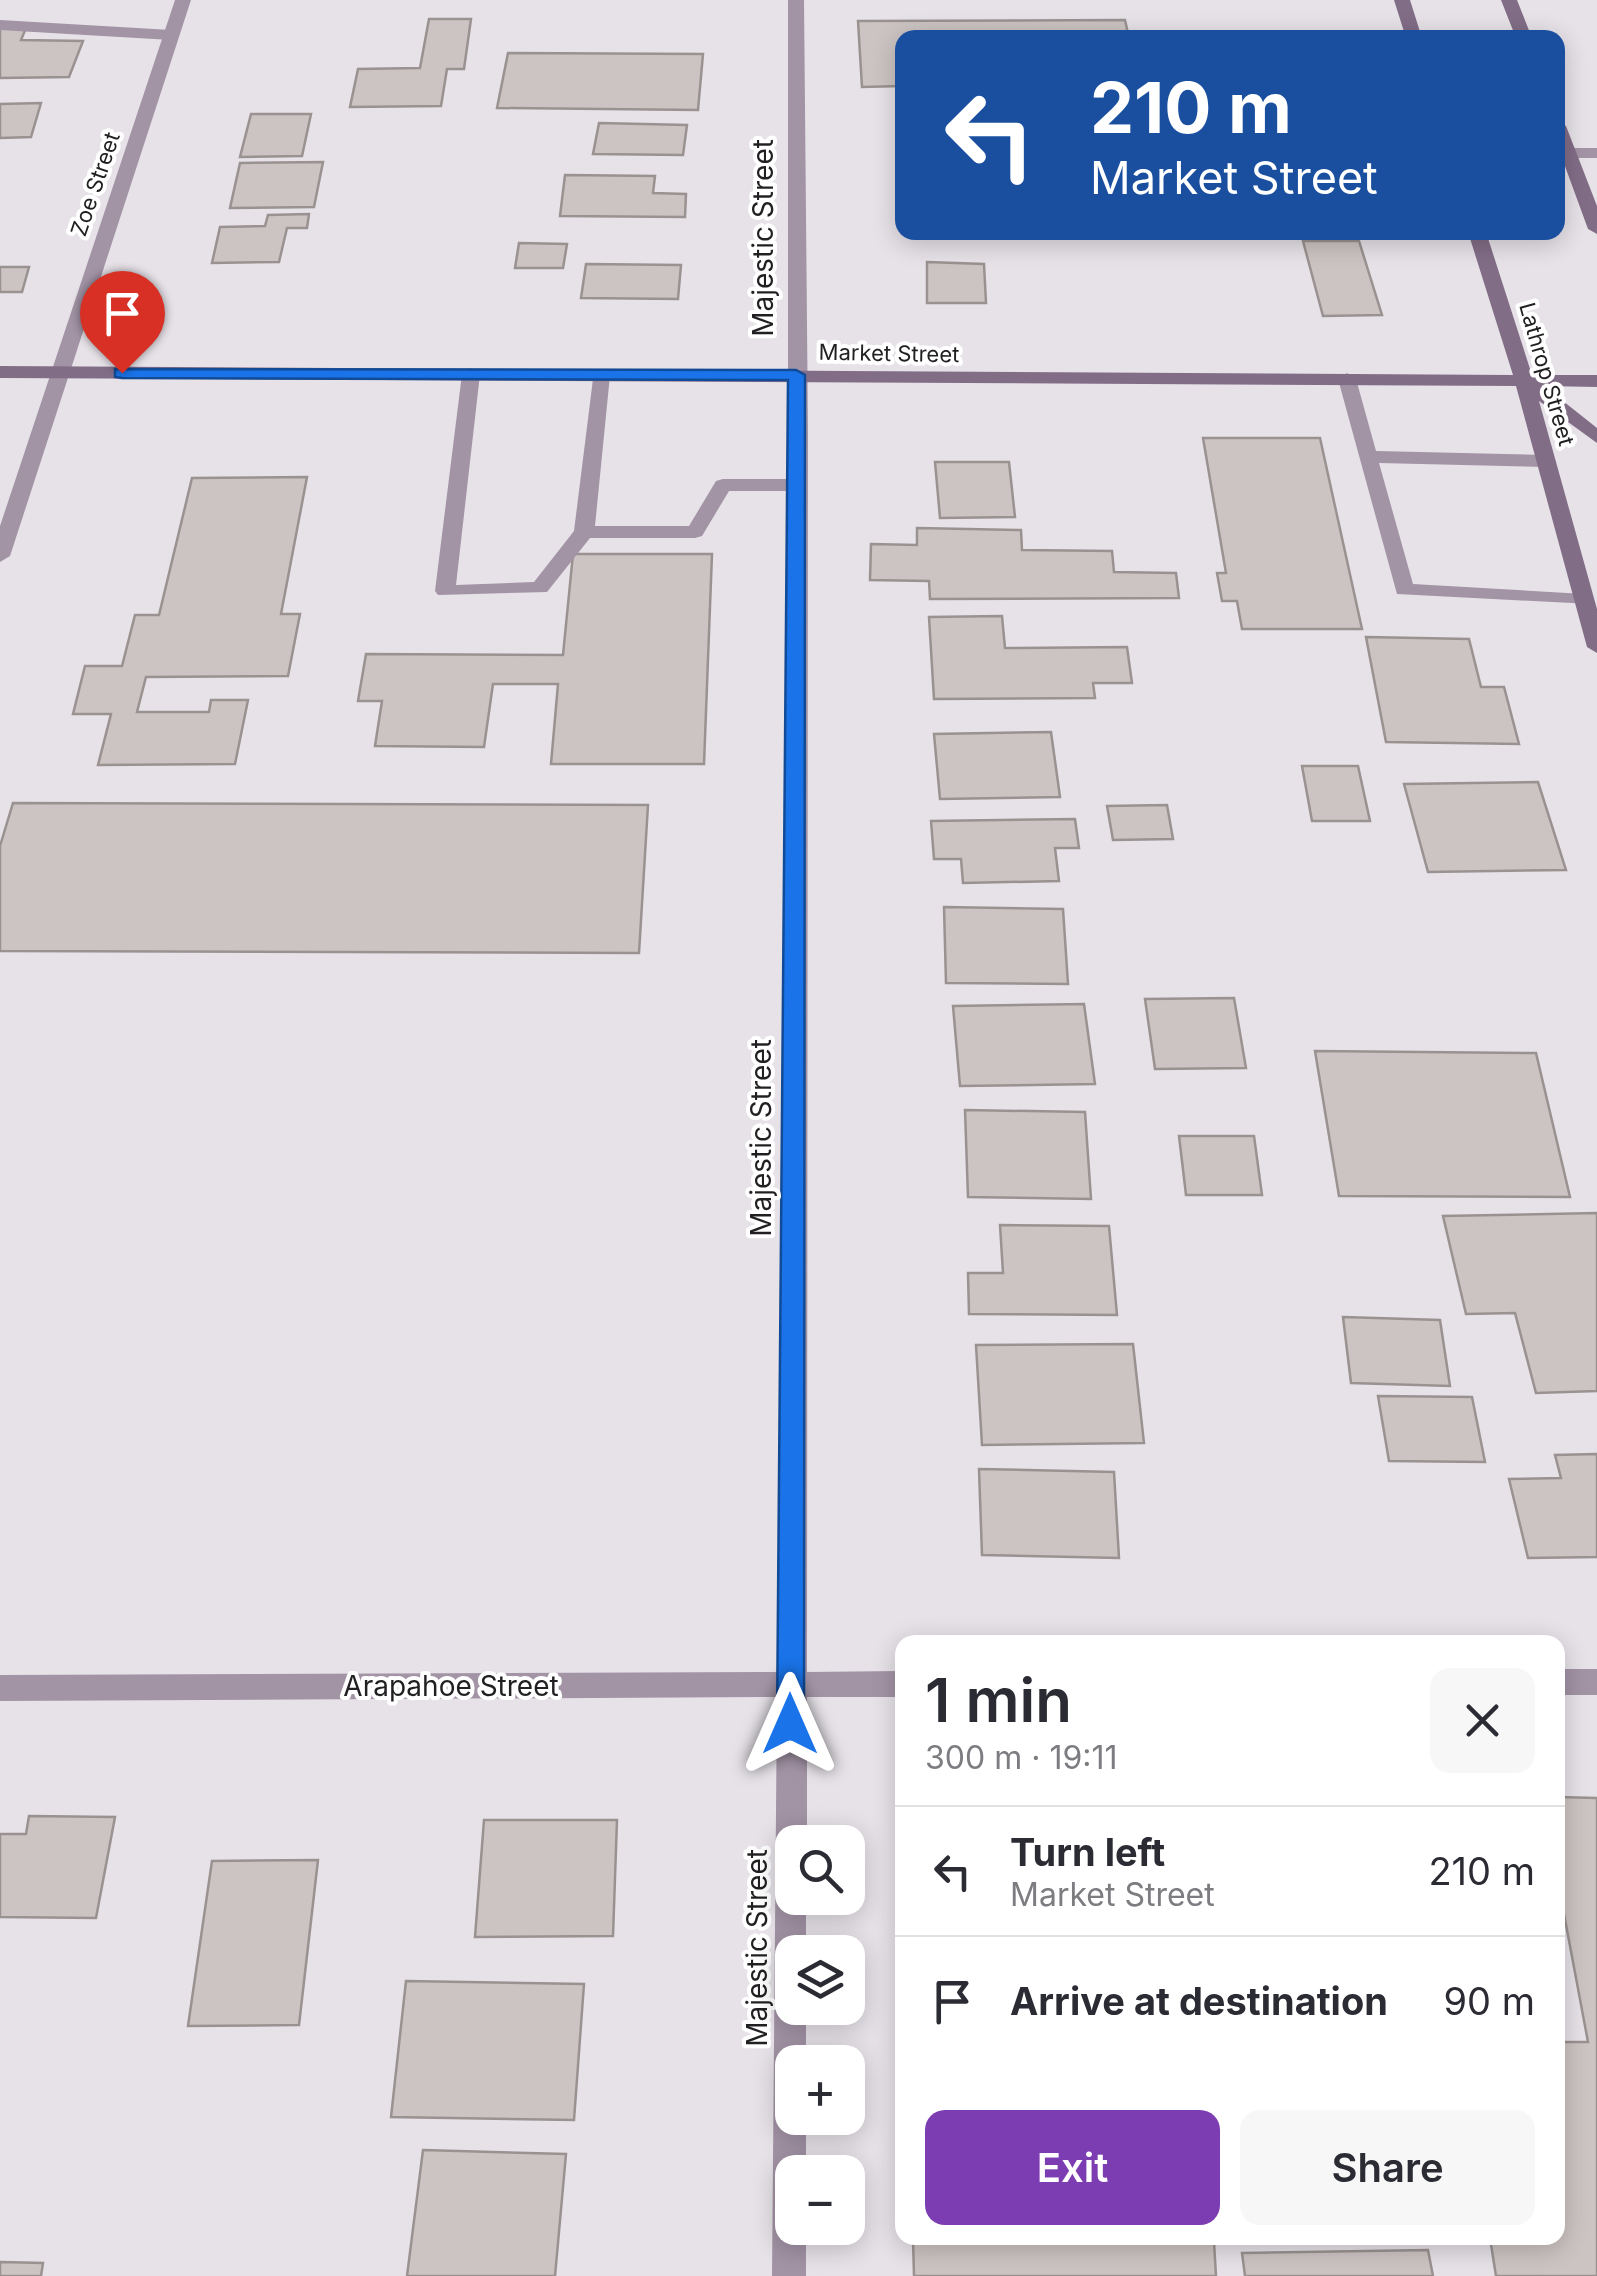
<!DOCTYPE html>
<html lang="en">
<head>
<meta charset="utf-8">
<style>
  body { margin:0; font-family:Inter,sans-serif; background:#f7f7f7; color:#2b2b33; height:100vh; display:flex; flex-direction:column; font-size:38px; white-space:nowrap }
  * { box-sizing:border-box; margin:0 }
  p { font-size:32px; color:#7c7c81 }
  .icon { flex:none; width:55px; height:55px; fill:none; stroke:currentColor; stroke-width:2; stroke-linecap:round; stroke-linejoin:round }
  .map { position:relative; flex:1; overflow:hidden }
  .sheet { position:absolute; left:895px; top:1635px; width:670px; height:610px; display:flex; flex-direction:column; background:#fff; border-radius:20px; box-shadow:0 5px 25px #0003 }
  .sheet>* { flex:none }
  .top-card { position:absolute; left:895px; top:30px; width:670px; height:210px; border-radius:20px; box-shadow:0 5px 25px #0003; background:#1a4fa0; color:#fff; overflow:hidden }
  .fabs { position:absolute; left:775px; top:1825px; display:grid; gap:20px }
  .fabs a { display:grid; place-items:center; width:90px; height:90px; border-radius:20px; background:#fff; box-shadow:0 5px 25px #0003; font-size:50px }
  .pin { position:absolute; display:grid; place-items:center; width:85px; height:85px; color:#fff; margin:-102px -42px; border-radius:50% 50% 50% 0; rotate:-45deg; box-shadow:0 0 10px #0007 }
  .pin .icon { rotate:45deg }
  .me { position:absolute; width:110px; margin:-55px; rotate:0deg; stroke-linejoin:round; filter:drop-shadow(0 0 8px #0008) }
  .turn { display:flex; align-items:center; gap:35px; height:210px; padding:0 30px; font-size:45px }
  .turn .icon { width:130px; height:130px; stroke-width:2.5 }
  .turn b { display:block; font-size:70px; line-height:85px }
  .round { display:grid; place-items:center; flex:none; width:105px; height:105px; border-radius:20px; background:#f7f7f7 }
  .head { display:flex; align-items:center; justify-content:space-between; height:170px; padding:0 30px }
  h1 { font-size:60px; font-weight:600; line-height:75px }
  .action { display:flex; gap:20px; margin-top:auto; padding:20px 30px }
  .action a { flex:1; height:115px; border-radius:20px; background:#7d3db2; color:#fff; font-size:40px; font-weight:600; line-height:115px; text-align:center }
  .action a+a { background:#f7f7f7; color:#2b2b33 }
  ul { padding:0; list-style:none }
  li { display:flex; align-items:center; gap:30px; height:130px; padding:0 30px; border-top:2px solid #e1e1e2 }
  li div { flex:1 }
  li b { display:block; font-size:38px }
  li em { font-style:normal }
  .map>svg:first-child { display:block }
  .building { fill:#ccc4c3; stroke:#9a9291; stroke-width:2.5 }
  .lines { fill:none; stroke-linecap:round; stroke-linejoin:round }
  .lane { fill:#a293a5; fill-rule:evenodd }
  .street { fill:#a293a5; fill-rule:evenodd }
  .secondary { fill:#826d86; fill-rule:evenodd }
  .route { fill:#1a73e8; stroke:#114b97; stroke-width:2.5 }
  .labels { text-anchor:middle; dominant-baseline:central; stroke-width:8; stroke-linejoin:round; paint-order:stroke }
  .far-street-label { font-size:22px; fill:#211f21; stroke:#fff }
  .street-label { font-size:28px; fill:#211f21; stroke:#fff }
</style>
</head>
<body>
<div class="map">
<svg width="1597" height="2276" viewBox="0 0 1597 2276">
  <rect width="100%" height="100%" fill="#e6e2e8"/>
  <path class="building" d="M429,19H471L464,69H447L441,106L350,107L358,69L420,68Z
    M1125,20L1129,38H902V86L862,87L858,21Z
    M0,28H26L21,40L83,41L69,77L0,78Z
    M508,53L703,54L698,110L497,108Z
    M41,103L31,137L0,138V104Z
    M251,114H311L302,156L240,157Z
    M599,123L687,125L683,155L593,154Z
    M323,162L314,207L230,208L240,163Z
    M565,175L655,176L653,193L686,194L685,217L560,216Z
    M309,214L307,228H287L279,262L212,263L220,227L265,226L268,215Z
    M1303,241H1359L1382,315L1323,316Z
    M519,243L567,244L563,268H515Z
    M927,262L984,264L986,303H927Z
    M586,264L681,265L678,299L581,298Z
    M0,267H29L22,292H0Z
    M1203,438H1320L1362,629H1242L1237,601H1222L1217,573H1226Z
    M935,462H1009L1015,517L940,518Z
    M307,477L281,614H300L288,676L146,677L137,712H209L211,700H248L235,764L98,765L111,714H73L85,666H122L135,615H159L192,478Z
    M917,528L1021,530L1022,550L1112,551L1114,572L1176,573L1179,598L930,599L929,581L870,580L871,544L917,545Z
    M573,554H712L704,764H551L558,684H493L484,747L375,746L382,701H358L366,654L563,655Z
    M1002,616L1005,648L1127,647L1132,683H1093L1095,698L934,699L929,617Z
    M1366,637L1469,639L1481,687H1504L1519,744L1386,742Z
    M1051,732L1060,797L940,799L934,734Z
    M1302,766H1358L1370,821H1312Z
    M1538,782L1566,870L1428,872L1404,784Z
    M13,803L648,805L639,953L0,951V846Z
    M1167,805L1173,839L1113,840L1107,806Z
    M1075,819L1079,848H1055L1059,881L963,883L961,859H934L931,821Z
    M944,907L1063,909L1068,984L946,983Z
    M1234,998L1246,1068L1155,1069L1145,999Z
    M1084,1004L1095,1084L960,1086L953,1006Z
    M1315,1051L1536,1053L1570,1197L1339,1196Z
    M965,1110L1085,1112L1091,1199L968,1197Z
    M1179,1136H1254L1262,1195H1186Z
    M1597,1213V1391L1536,1393L1515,1313L1466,1314L1443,1216Z
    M1000,1225L1109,1226L1117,1315L969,1314L968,1273H1003Z
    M1343,1317L1440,1320L1450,1386L1351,1383Z
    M1133,1344L1144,1443L982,1445L976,1345Z
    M1378,1396L1472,1397L1485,1462L1389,1461Z
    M1597,1454V1557L1528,1558L1509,1479L1561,1478L1555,1455Z
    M979,1469L1114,1472L1119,1558L982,1555Z
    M1558,1797L1597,1798V2276H1496L1490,2238H1558V2042H1588L1558,1882Z
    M29,1816L115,1817L96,1918L0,1917V1834H26Z
    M484,1820H617L613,1936L475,1937Z
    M318,1860L299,2025L188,2026L212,1861Z
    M406,1981L584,1984L574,2120L391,2117Z
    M423,2150L566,2154L555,2276H407Z
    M913,2238L1214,2242L1216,2276H914Z
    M1428,2250L1433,2276H1245L1242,2253Z
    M0,2262L43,2263L41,2276H0Z"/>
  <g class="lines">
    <path class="lane" d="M0,20L171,30L179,35L171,40L0,30Z
      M1597,148V158H1568L1560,153L1568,148Z
      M471,368L480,374L456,585L534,582L574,531L594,371H608L610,375L595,526H689L716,481L723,479H797L807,485L797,491H729L702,536L695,538H590L547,592L438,595L435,591L462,374Z
      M1347,373L1356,379L1376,451L1546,455L1556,461L1546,467L1379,463L1413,584L1584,594L1591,596L1594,600L1591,604L1397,594L1338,379Z"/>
    <path class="street" d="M175,0H191L10,556L0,562V526Z
      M788,0H804L808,433L807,1672L902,1671V1697H807V1842H792V1898H806V1952H792V2008H806V2062H792V2118H806V2172H792V2228H806V2276H772L777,1697L0,1701V1675L777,1672L788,433Z
      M1558,1669H1597V1695H1558Z"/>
    <path class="secondary" d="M1394,0H1410L1422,38H1406Z
      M1501,0H1517L1532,38H1516Z
      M1558,121L1566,126L1597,206V234L1588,229L1558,147Z
      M1468,232H1486L1532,375H1597V387L1544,386L1597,428V443L1539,401L1597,609V653L1587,647L1516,386L0,378V366L1513,375Z"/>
  </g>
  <path class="route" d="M115,369L796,370L805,375L804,1724L800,1732L790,1736L781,1732L777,1724L788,380L122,378L115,377Z"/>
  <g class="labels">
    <g class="far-street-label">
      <text transform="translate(95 184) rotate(-71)">Zoe Street</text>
      <text transform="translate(889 353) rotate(1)">Market Street</text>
      <text transform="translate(1547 374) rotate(74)">Lathrop Street</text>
    </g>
    <g class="street-label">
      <text transform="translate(763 238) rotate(-90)">Majestic Street</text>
      <text transform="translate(761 1138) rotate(-90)">Majestic Street</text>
      <text x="451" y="1686">Arapahoe Street</text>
      <text transform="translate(757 1948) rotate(-90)">Majestic Street</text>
    </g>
  </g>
</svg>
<div class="fabs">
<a><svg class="icon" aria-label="search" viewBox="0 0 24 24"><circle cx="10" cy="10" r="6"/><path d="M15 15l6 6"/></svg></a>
<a><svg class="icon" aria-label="layers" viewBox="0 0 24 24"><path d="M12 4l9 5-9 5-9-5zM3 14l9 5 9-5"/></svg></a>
<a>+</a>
<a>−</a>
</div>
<div class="pin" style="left:122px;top:373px;background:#d93025"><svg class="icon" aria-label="arrive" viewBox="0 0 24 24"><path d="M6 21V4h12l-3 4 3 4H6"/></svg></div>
<svg class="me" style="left:790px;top:1724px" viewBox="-20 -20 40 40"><path d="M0-17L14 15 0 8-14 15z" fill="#1a73e8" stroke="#fff" stroke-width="4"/></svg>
<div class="top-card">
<div class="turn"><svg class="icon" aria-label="left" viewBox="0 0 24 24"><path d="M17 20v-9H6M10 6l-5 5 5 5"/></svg><div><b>210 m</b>Market Street</div></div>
</div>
<section class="sheet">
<div class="head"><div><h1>1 min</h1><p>300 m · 19:11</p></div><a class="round"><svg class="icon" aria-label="close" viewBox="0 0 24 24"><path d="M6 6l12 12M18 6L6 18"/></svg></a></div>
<ul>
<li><svg class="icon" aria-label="left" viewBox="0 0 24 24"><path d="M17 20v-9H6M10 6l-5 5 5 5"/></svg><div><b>Turn left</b><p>Market Street</p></div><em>210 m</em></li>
<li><svg class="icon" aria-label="arrive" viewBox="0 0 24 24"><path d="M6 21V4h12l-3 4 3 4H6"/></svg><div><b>Arrive at destination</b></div><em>90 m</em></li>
</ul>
<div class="action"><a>Exit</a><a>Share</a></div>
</section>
</div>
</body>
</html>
